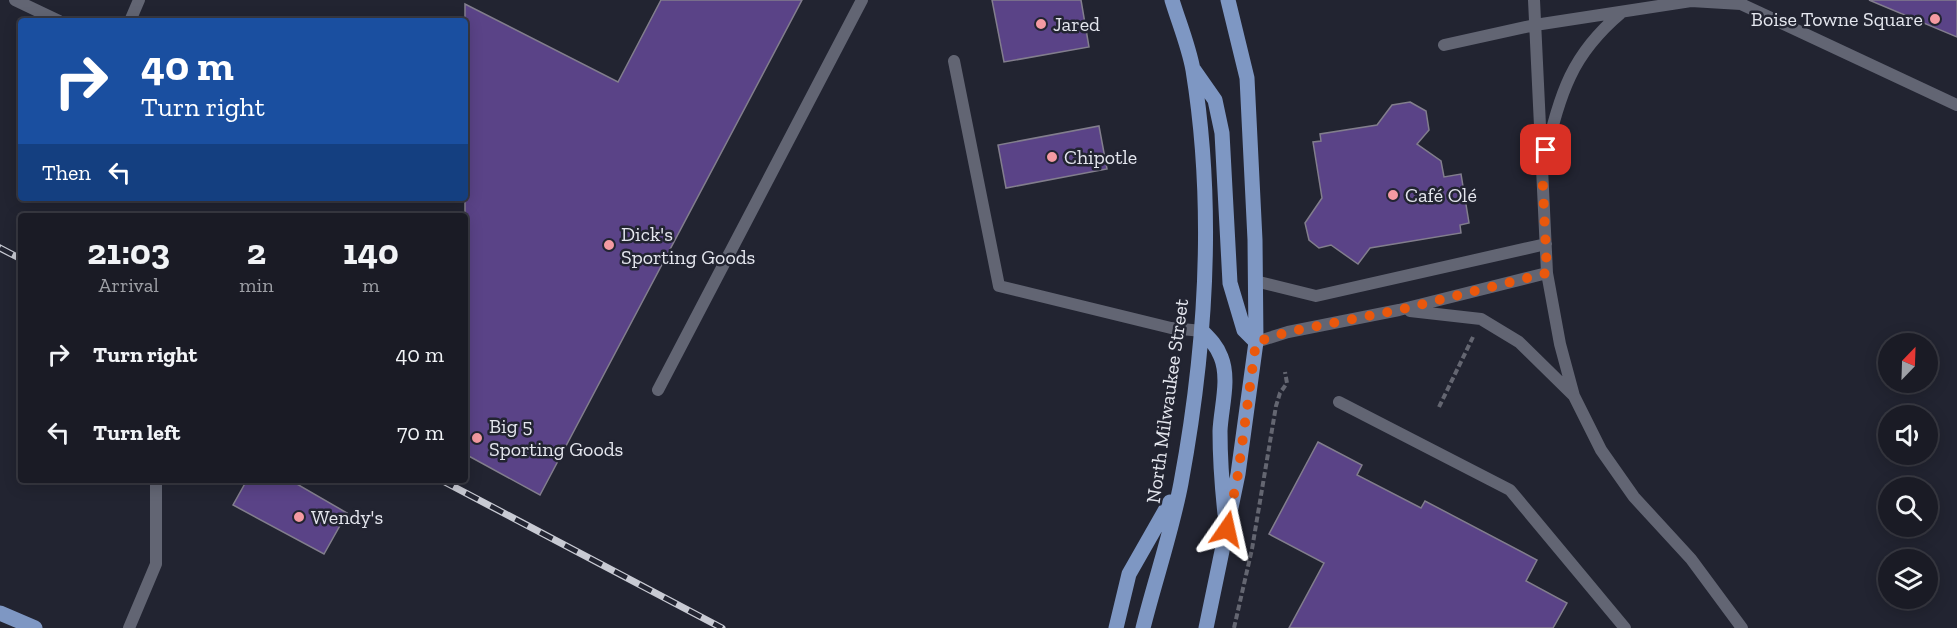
<!DOCTYPE html>
<html lang="en">
<head>
<meta charset="utf-8">
<style>
  body { margin:0; font-family:"Zilla Slab",serif; background:#23242d; color:#f1f3f6; height:100vh; display:flex; flex-direction:column; font-size:22px; white-space:nowrap }
  * { box-sizing:border-box; margin:0 }
  p { font-size:20px; color:#9fa1a7 }
  .icon { flex:none; width:33px; height:33px; fill:none; stroke:currentColor; stroke-width:2; stroke-linecap:round; stroke-linejoin:round }
  .map { position:relative; flex:1; overflow:hidden }
  .side { position:absolute; left:18px; top:213px; width:450px; height:270px; display:flex; flex-direction:column; background:#1a1b25; border-radius:6px; box-shadow:0 3px 15px #0003,0 0 0 2px #383942 }
  .side>* { flex:none }
  .hud { position:absolute; left:18px; top:18px; width:450px; height:183px; border-radius:6px; box-shadow:0 3px 15px #0003,0 0 0 2px #383942; background:#1a4fa0; color:#fff; overflow:hidden }
  .needle { width:39px; rotate:23deg }
  .fabs { position:absolute; left:1878px; top:333px; display:grid; gap:12px }
  .fabs a { display:grid; place-items:center; width:60px; height:60px; border-radius:50%; background:#1a1b25; box-shadow:0 3px 15px #0003,0 0 0 2px #383942; font-size:30px }
  .pin { position:absolute; display:grid; place-items:center; width:51px; height:51px; color:#fff; margin:-26px; border-radius:12px; box-shadow:0 3px 9px #0006 }
  .me { position:absolute; width:66px; margin:-33px; rotate:11deg; stroke-linejoin:round; filter:drop-shadow(0 0 4px #0008) }
  .turn { display:flex; align-items:center; gap:21px; height:126px; padding:0 24px; font-size:27px }
  .turn .icon { width:78px; height:78px; stroke-width:2.5 }
  .turn b { display:block; font-size:42px; line-height:51px }
  .then { display:flex; align-items:center; height:57px; padding:0 24px; background:#0003; gap:12px; font-size:22px }
  .eta { display:flex; justify-content:space-evenly; align-items:center; height:102px; text-align:center }
  .eta b { font-size:36px; font-weight:800; line-height:42px }
  ul { padding:0; list-style:none }
  li { display:flex; align-items:center; gap:18px; height:78px; padding:0 24px }
  li div { flex:1 }
  li b { display:block; font-size:22px }
  li em { font-style:normal }
  .map>svg:first-child { display:block }
  .building { fill:#5a4387; stroke:#827e8d; stroke-width:1.5 }
  .lines { fill:none; stroke-linecap:round; stroke-linejoin:round }
  .path { stroke:#646671; stroke-width:4; stroke-dasharray:6 3; stroke-linecap:butt }
  .lane { stroke:#626573; stroke-width:12 }
  .primary { stroke:#7e97c3; stroke-width:15 }
  .rail-casing { stroke:#c8cad3; stroke-width:7 }
  .rail { stroke:#222431; stroke-width:4.5; stroke-dasharray:14; stroke-linecap:butt }
  .route { stroke:#ea580c; stroke-width:10; stroke-dasharray:0 18 }
  .poi-dot { fill:#f49aa2; stroke:#222431; stroke-width:2 }
  .labels { text-anchor:middle; dominant-baseline:central; stroke-width:5; stroke-linejoin:round; paint-order:stroke }
  .poi-label { font-size:20px; fill:#e4e6ee; stroke:#222431; text-anchor:start }
  .street-label { font-size:20px; fill:#e4e6ee; stroke:#222431 }
</style>
</head>
<body>
<div class="map">
<svg width="1957" height="628" viewBox="0 0 1957 628">
  <rect width="100%" height="100%" fill="#222431"/>
  <path class="building" d="M661,0H802L540,495L465,454V4L618,82Z
    M992,0H1081L1089,47L1004,62Z
    M1869,0H1957V37Z
    M1410,102L1426,111L1429,130L1417,144L1441,161L1444,177L1461,174L1469,223L1460,225L1461,233L1370,248L1358,264L1331,245L1319,248L1309,240L1305,223L1322,198L1313,142L1321,141L1320,134L1377,125L1392,105Z
    M1099,126L1107,169L1006,188L998,145Z
    M1318,442L1362,465L1357,475L1421,508L1425,501L1537,560L1526,581L1567,603L1553,628H1289L1324,563L1269,534Z
    M247,480H290L347,513L324,554L233,505Z"/>
  <g class="lines">
    <path class="path" d="M1439,407L1473,337
      M1234,628L1252,549L1276,406L1280,393L1287,383L1285,372"/>
    <path class="lane" d="M15,0L59,21
      M1534,0L1547,273L1560,344L1574,396L1601,450L1634,497L1691,559L1742,628
      M130,21L139,0
      M1444,45L1535,25L1691,1L1741,4L1957,105
      M954,61L999,286L1171,328L1202,331
      M1545,156C1561,93 1570,56 1621,13
      M1255,281L1316,296L1546,244
      M1410,311L1481,319L1519,342L1573,395
      M1256,342L1288,332L1399,310L1547,273
      M658,390L862,0
      M1339,402L1510,490L1625,628
      M129,628L156,564V480"/>
    <path class="primary" d="M1194,70L1215,100L1222,133L1230,283L1244,330L1256,342
      M1202,331C1210,339 1217,346 1221,357C1230,379 1221,408 1220,431C1220,459 1222,486 1225,514
      M0,613L35,628
      M1116,628L1129,574L1170,502
      M1143,628C1155,580 1172,531 1181,483C1206,348 1215,206 1193,70C1189,47 1179,23 1172,0
      M1206,628L1238,474L1256,342L1255,240L1247,78L1228,0"/>
    <defs>
      <path id="rail" d="M0,248L21,259
        M441,480L722,628"/>
    </defs>
    <use href="#rail" class="rail-casing"/>
    <use href="#rail" class="rail"/>
  </g>
  <g class="lines">
    <path class="route" d="M1227,529L1238,474L1256,342L1288,332L1399,310L1547,273L1542,168L1546,150"/>
  </g>
  <g class="poi-dot">
    <circle cx="1935" cy="19" r="6"/>
    <circle cx="1041" cy="24" r="6"/>
    <circle cx="1052" cy="157" r="6"/>
    <circle cx="1393" cy="195" r="6"/>
    <circle cx="609" cy="245" r="6"/>
    <circle cx="477" cy="438" r="6"/>
    <circle cx="299" cy="517" r="6"/>
  </g>
  <g class="labels">
    <g class="poi-label">
      <text x="1923" y="19" text-anchor="end">Boise Towne Square</text>
      <text x="1053" y="24">Jared</text>
      <text x="1064" y="157">Chipotle</text>
      <text x="1405" y="195">Café Olé</text>
      <text x="621" y="234">Dick's<tspan x="621" dy="23">Sporting Goods</tspan></text>
      <text x="489" y="426">Big 5<tspan x="489" dy="23">Sporting Goods</tspan></text>
      <text x="311" y="517">Wendy's</text>
    </g>
    <g class="street-label">
      <text transform="translate(1167 401) rotate(-82)">North Milwaukee Street</text>
    </g>
  </g>
</svg>
<div class="fabs">
<a><svg class="needle" viewBox="-14 -14 28 28"><path d="M0-13l5 13h-10z" fill="#e53935"/><path d="M0 13l5-13h-10z" fill="#9fa1a7"/></svg></a>
<a><svg class="icon" aria-label="sound" viewBox="0 0 24 24"><path d="M4 9h4l5-4v14l-5-4H4zM17 9q2 3 0 6"/></svg></a>
<a><svg class="icon" aria-label="search" viewBox="0 0 24 24"><circle cx="10" cy="10" r="6"/><path d="M15 15l6 6"/></svg></a>
<a><svg class="icon" aria-label="layers" viewBox="0 0 24 24"><path d="M12 4l9 5-9 5-9-5zM3 14l9 5 9-5"/></svg></a>
</div>
<div class="pin" style="left:1546px;top:150px;background:#d93025"><svg class="icon" aria-label="arrive" viewBox="0 0 24 24"><path d="M6 21V4h12l-3 4 3 4H6"/></svg></div>
<svg class="me" style="left:1227px;top:529px" viewBox="-20 -20 40 40"><path d="M0-17L14 15 0 8-14 15z" fill="#ea580c" stroke="#fff" stroke-width="4"/></svg>
<div class="hud">
<div class="turn"><svg class="icon" aria-label="right" viewBox="0 0 24 24"><path d="M7 20v-9h11M14 6l5 5-5 5"/></svg><div><b>40 m</b>Turn right</div></div>
<div class="then">Then<svg class="icon" aria-label="left" viewBox="0 0 24 24"><path d="M17 20v-9H6M10 6l-5 5 5 5"/></svg></div>
</div>
<section class="side">
<div class="eta">
<div><b>21:03</b><p>Arrival</p></div>
<div><b>2</b><p>min</p></div>
<div><b>140</b><p>m</p></div>
</div>
<ul>
<li><svg class="icon" aria-label="right" viewBox="0 0 24 24"><path d="M7 20v-9h11M14 6l5 5-5 5"/></svg><div><b>Turn right</b></div><em>40 m</em></li>
<li><svg class="icon" aria-label="left" viewBox="0 0 24 24"><path d="M17 20v-9H6M10 6l-5 5 5 5"/></svg><div><b>Turn left</b></div><em>70 m</em></li>
</ul>
</section>
</div>
</body>
</html>
